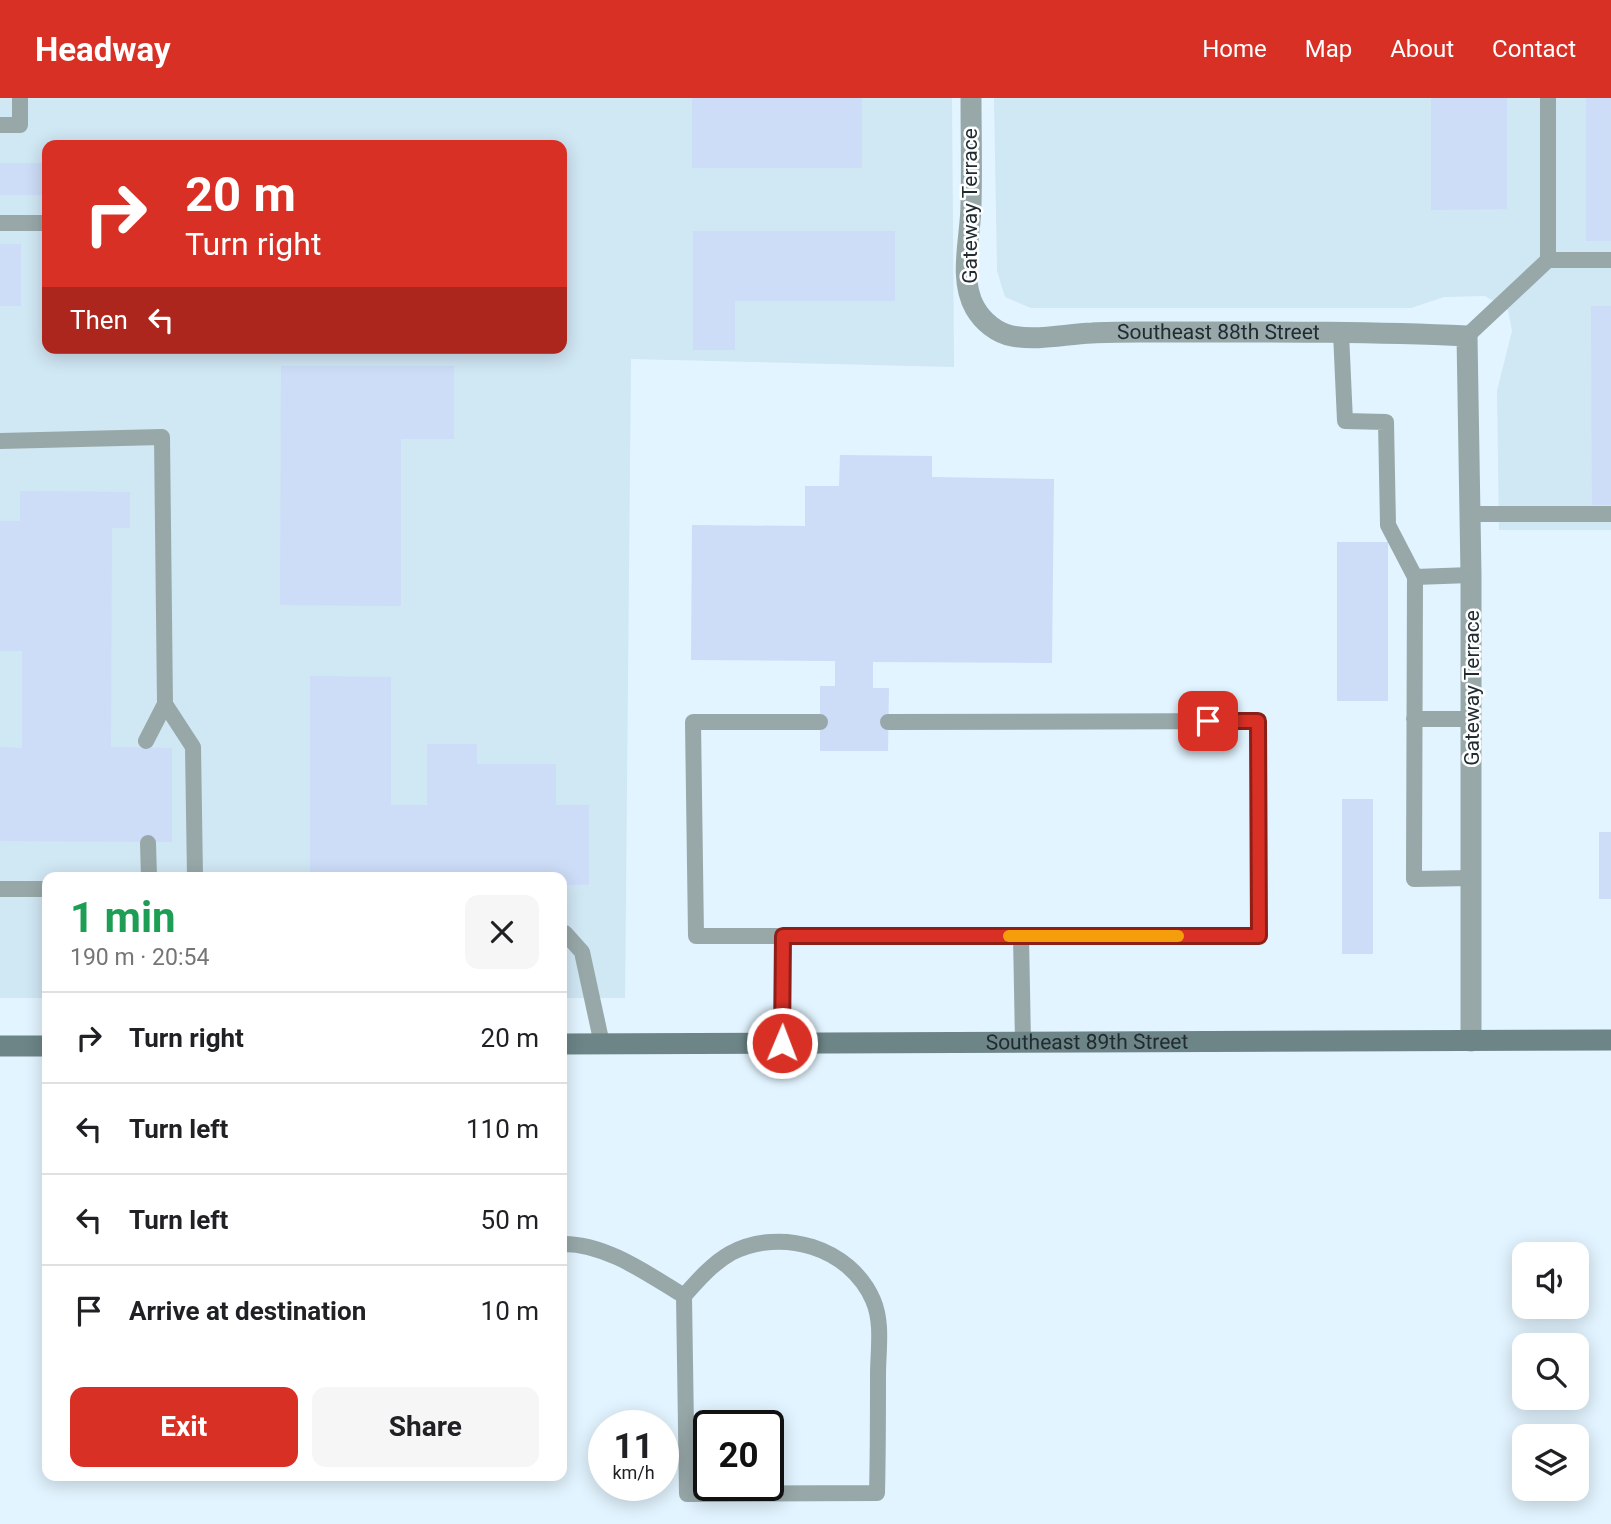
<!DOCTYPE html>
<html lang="en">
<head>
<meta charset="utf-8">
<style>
  body { margin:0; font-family:Roboto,sans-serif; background:#f6f6f6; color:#202124; height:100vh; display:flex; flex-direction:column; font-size:26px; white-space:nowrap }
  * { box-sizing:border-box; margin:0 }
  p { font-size:23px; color:#757577 }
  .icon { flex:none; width:38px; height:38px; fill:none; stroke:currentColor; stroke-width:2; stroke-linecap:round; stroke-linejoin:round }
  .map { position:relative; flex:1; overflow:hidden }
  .drawer { position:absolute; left:42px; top:774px; width:525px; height:609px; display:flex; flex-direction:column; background:#fff; border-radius:14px; box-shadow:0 4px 18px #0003 }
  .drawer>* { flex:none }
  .guide { position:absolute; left:42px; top:42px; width:525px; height:214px; border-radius:14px; box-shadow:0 4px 18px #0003; background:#d93025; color:#fff; overflow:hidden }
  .tools { position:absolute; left:1512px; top:1144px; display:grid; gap:14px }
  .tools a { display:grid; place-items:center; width:77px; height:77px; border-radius:14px; background:#fff; box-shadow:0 4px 18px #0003; font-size:35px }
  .speed { position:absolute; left:588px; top:1312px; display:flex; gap:14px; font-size:35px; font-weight:700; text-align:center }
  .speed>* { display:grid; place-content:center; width:91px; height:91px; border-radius:50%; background:#fff; box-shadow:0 4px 18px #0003; line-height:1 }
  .speed small { font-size:18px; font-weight:400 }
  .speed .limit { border:4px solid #111; border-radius:10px; background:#fff; color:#111 }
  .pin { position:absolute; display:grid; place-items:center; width:60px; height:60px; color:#fff; margin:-30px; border-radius:14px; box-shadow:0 4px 10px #0006 }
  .me { position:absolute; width:77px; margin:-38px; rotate:1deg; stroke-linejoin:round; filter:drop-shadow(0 0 5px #0008) }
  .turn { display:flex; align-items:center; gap:24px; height:147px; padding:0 28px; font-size:32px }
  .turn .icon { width:91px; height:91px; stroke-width:2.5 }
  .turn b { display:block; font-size:49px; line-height:60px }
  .then { display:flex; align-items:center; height:66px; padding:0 28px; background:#0003; gap:14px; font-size:26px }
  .round { display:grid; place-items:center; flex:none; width:74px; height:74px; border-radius:14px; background:#f6f6f6 }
  .head { display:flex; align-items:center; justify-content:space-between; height:119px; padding:0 28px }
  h1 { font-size:42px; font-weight:700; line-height:52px; color:#1e9e55 }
  .action { display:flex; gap:14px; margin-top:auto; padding:14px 28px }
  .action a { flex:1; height:80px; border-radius:14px; background:#d93025; color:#fff; font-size:28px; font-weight:700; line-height:80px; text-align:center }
  .action a+a { background:#f6f6f6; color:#202124 }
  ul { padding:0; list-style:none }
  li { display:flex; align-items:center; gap:21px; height:91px; padding:0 28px; border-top:2px solid #e0e0e0 }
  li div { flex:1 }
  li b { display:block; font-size:26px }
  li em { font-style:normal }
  header { display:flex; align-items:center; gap:42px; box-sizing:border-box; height:98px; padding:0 35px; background:#d93025; color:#fff }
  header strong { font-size:33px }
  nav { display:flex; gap:38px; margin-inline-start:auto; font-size:24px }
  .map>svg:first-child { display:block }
  .built { fill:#d0e7f4; fill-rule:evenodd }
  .building { fill:#cddcf7 }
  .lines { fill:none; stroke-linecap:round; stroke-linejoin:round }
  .lane { stroke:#98a8a9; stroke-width:16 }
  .street { stroke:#98a8a9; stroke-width:21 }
  .secondary { stroke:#6d8587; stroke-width:21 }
  .route-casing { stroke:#8d1f18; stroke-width:18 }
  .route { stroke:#d93025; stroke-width:12 }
  .slow { stroke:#f59e0b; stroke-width:12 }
  .labels { text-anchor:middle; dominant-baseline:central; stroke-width:5; stroke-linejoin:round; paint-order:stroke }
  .street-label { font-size:21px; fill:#202c32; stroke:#fefefe }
</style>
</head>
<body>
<header>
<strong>Headway</strong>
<nav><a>Home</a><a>Map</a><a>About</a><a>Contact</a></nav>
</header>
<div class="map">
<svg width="1611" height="1426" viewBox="0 0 1611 1426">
  <rect width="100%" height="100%" fill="#e2f4ff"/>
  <path class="built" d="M0,0H952L954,269L631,261L625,900H562V779H47V900H0ZM47,47H562V250H47Z
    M994,0H1611V432H1499L1497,293L1512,233L1508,212L1485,198L1444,199L1411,210H1031L1005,199L997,173Z"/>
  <path class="building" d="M692,0H862V70H692Z
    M1431,0H1507V111L1431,112Z
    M1586,0H1611V143H1586Z
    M0,65H47V97H0Z
    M693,133H895V203H735V252H693Z
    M0,146H21V208H0Z
    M1591,208H1611V407H1592Z
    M281,268H454V341H401V508L280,507Z
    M840,357L932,358V379L1054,381L1052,565L873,564V590H889L888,653H820V588H835V563L691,562L692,427L805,428V388H839Z
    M20,393L130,394V430H112L111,649L172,650V744L0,743V649L22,650V553H0V423H20Z
    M1337,444H1388V603H1337Z
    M310,578L391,579V707H427V646H477V666H556V707H589V787H562V779H310Z
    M1342,701H1373V856H1342Z
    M1599,734H1611V801H1599Z"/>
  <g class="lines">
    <path class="lane" d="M1548,0V162
      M0,27H20V0
      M0,125H47
      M1341,235L1345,323L1386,324L1388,427L1415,479
      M1467,238L1548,162H1611
      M0,343L162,339L165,606L146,643
      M1470,416H1611
      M1471,477L1415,479L1414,781L1472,780
      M165,606L193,649L195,779
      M1414,621H1472
      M148,745L149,779
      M0,791H47
      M562,835H565L582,854L602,946
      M783,838H696L693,624H820
      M1021,838L1023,945
      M782,945L783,838H1259L1258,623L888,624
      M562,1146C605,1145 648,1176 684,1198L687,1396L877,1395C878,1356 878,1316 878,1277C878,1252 883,1225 873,1202C850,1149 781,1129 731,1155C713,1165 698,1182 684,1198"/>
    <path class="street" id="s1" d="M971,0C971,35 972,71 971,106C971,139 958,180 975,210C983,224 997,235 1012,238C1039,243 1065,236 1092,235C1107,234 1123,234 1139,234C1249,234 1358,233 1467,238L1471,477V943"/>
    <g class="secondary">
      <path id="s2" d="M562,946L1611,942"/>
      <path d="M0,948H47"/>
    </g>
  </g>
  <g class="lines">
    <defs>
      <path id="route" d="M782,945L783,838H1259L1258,623H1208"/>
    </defs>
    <use href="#route" class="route-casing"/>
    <use href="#route" class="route"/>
    <path class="slow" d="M1009,838H1178"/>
  </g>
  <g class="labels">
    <g class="street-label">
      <text transform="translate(970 108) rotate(-90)">Gateway Terrace</text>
      <text stroke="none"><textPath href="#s1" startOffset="466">Southeast 88th Street</textPath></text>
      <text transform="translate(1472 590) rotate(-90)">Gateway Terrace</text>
      <text stroke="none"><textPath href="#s2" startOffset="525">Southeast 89th Street</textPath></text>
    </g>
  </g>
</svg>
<div class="tools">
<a><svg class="icon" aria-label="sound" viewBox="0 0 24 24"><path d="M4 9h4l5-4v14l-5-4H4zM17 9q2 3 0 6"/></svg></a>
<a><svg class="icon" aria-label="search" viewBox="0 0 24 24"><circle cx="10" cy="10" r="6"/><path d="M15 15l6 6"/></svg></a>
<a><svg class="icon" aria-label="layers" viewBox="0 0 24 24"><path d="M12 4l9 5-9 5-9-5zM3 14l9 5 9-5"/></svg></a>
</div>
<div class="speed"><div>11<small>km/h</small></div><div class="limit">20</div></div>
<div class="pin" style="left:1208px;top:623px;background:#d93025"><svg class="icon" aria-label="arrive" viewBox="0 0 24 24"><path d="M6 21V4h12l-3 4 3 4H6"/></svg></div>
<svg class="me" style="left:782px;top:945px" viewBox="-20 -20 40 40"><circle r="17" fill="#d93025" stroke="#fff" stroke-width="3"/><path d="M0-11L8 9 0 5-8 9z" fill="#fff"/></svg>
<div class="guide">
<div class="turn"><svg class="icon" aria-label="right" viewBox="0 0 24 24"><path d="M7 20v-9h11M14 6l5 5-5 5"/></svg><div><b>20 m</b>Turn right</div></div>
<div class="then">Then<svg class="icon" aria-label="left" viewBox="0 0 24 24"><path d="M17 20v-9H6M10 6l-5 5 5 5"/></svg></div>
</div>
<section class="drawer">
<div class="head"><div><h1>1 min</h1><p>190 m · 20:54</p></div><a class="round"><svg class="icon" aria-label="close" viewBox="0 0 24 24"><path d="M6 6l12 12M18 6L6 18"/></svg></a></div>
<ul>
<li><svg class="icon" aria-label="right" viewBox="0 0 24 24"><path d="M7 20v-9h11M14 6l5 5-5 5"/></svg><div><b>Turn right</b></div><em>20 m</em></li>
<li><svg class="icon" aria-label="left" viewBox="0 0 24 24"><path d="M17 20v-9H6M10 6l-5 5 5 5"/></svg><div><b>Turn left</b></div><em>110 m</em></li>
<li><svg class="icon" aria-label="left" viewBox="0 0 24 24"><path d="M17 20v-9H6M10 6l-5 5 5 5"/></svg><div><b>Turn left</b></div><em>50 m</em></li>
<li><svg class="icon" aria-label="arrive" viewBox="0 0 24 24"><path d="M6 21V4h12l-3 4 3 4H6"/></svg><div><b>Arrive at destination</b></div><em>10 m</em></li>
</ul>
<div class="action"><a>Exit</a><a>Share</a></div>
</section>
</div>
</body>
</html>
